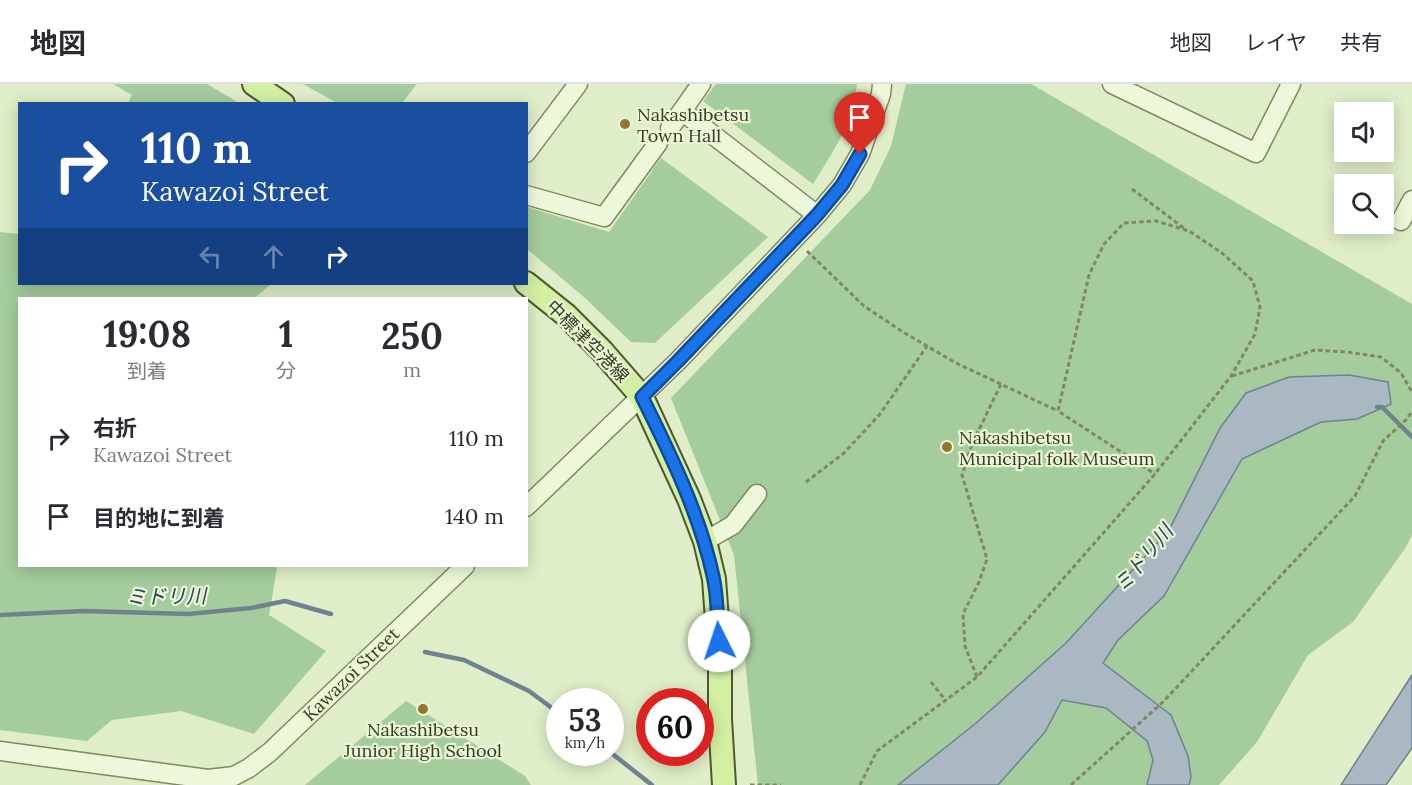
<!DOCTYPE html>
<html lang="ja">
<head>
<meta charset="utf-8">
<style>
  body { margin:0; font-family:Lora,"Noto Sans JP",serif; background:#f2f2f3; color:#2b2b33; height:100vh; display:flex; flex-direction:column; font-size:22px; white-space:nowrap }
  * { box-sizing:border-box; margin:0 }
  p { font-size:20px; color:#7c7c81 }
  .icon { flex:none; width:33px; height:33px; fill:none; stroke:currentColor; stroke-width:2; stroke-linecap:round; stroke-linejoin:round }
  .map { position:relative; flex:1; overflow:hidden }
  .details { position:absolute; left:18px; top:213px; width:510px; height:270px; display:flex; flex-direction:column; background:#fff; border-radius:0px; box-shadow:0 3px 15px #0003 }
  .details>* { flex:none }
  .banner { position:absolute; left:18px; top:18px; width:510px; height:183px; border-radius:0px; box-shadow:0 3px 15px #0003; background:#1a4fa0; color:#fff; overflow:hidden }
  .fabs { position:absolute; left:1334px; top:18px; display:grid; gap:12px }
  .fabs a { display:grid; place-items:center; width:60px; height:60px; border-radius:0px; background:#fff; box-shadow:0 3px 15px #0003; font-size:30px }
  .speed { position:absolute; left:546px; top:604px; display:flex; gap:12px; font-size:30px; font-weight:700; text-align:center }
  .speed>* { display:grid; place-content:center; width:78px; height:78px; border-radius:50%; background:#fff; box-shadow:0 3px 15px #0003; line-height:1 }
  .speed small { font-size:15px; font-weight:400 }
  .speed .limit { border:9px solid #d22; background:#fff; color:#111 }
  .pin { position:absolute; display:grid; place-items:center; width:51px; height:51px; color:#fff; margin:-62px -26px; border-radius:50% 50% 50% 0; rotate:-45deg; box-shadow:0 0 6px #0007 }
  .pin .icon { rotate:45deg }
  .me { position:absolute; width:66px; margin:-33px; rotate:356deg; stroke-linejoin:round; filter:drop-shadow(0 0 4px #0008) }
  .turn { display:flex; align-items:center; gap:21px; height:126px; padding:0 24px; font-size:27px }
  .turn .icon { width:78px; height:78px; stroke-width:2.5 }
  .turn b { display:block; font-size:42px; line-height:51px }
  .lanes { display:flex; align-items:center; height:57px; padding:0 24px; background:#0003; justify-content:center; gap:30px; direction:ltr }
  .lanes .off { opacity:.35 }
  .eta { display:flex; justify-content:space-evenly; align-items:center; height:102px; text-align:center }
  .eta b { font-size:36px; font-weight:700; line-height:42px }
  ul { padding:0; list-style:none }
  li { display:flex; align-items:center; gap:18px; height:78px; padding:0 24px }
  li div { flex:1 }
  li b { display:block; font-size:22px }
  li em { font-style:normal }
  header { display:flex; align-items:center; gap:36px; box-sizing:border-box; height:84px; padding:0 30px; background:#fff; border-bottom:2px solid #e1e1e2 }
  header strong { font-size:28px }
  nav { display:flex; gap:33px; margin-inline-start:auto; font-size:21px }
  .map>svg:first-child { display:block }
  .green { fill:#a5cc9c }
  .water { fill:#a9b8c2; stroke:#6f8290; stroke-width:1.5 }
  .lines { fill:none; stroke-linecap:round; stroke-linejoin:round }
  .stream { stroke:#6f8290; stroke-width:4.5 }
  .minor-casing { stroke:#7f895d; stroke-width:21 }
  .major-casing { stroke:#515731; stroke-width:26 }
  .path { stroke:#7f895d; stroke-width:3; stroke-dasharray:4.5 3; stroke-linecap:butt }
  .minor { stroke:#edf8db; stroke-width:18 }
  .major { stroke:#d2efa2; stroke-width:22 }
  .route-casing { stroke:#114b97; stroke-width:15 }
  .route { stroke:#1a73e8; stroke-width:10 }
  .poi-dot { fill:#96752f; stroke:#e9f5d7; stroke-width:2 }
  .labels { text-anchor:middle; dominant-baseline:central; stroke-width:4.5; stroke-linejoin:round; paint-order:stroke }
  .poi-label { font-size:18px; fill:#353a20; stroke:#e9f5d7; text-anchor:start }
  .street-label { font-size:18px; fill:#353a20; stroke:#e9f5d7 }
  .water-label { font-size:20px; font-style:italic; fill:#304059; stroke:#e9f5d7 }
</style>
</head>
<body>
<header>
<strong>地図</strong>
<nav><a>地図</a><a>レイヤ</a><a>共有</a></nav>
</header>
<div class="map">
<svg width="1412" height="701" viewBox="0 0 1412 701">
  <rect width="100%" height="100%" fill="#dfedc8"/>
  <path class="green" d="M113,0H207L239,19H128L132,11Z
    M303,0H417L402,19H337Z
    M716,0H857C853,39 833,68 813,100L703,17Z
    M906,0H1031L1412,220V451L1406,463L1353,538L1308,571L1257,658L1219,701H758L734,471L671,314L870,106L891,62Z
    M661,74L768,153L655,259L631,258L585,214L527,165V123L609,148Z
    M0,148L19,150L20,200H271L255,214H20V482H274L277,484L269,531L326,567L254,650L181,627L112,636L87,657L0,646Z
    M406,617L525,692L531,701H305Z"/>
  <path class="water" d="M1349,291L1388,298L1391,320L1357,335L1321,338L1242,375L1164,512L1118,556L1103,579L1171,631L1188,672L1191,693L1189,701H1147L1153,676L1147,657L1106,624L1062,616L1045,648L998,701H898L975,640L1066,559L1169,446L1220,344L1246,309L1289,293Z
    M1412,591V664L1386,701H1341Z"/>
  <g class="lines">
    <path class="stream" d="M1377,323H1382L1412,353
      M0,531L84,527L188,530L251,524L285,517L331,530
      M425,568L464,576L529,607L560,630
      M610,668L652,701"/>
    <defs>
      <path id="minor" d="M1112,0L1256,69L1291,0
        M682,27L817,131
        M670,44L701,0
        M526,69L578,0
        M526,111L604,133L658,59
        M1401,137L1412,116
        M526,423L678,277L817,131L842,101L860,70L881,10L882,0
        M705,457L733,441L757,410
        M0,667L208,695L234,692L249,684L270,668L465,482"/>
      <path id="major" d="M254,0L283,20
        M526,199L566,231L602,267L642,313L689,415L705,457L714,495L720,577V635L724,701"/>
    </defs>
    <use href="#minor" class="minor-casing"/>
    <use href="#major" class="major-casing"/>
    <path class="path" d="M1132,105L1185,145
      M807,167L864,222L903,248L956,279L1058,327
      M1232,292L1315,266L1347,268L1381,273L1401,289L1412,308
      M806,398L844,369L880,330L927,262
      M977,593L965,562L963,530L979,498L987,475L962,391L972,360L1001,300
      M931,598L946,617
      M750,701H781
      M860,701L877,667L977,593L1155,390L1231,292L1255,250L1260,223L1253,197L1222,169L1189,147L1156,137L1124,139L1104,160L1089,191L1058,327L1155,390
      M1071,701L1163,618L1355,412L1383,357L1407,335L1412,327"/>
    <use href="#minor" class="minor"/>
    <use href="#major" class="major"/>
  </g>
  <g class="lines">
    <defs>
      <path id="route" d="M719,557C717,536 718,513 713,492C700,431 670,369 642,313L678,277L817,131L842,101L860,70"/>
    </defs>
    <use href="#route" class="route-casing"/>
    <use href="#route" class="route"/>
  </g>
  <g class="poi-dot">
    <circle cx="625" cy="40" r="6"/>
    <circle cx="947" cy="363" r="6"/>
    <circle cx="423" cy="625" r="6"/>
  </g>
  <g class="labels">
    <g class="poi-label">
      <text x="637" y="30">Nakashibetsu<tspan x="637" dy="21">Town Hall</tspan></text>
      <text x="959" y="353">Nakashibetsu<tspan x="959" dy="21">Municipal folk Museum</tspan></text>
      <text x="423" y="645" text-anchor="middle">Nakashibetsu<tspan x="423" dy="21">Junior High School</tspan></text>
    </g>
    <g class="street-label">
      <text transform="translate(588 257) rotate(45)">中標津空港線</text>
      <text transform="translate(351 590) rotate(-44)">Kawazoi Street</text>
    </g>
    <g class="water-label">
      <text transform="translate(1143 474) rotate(-51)">ミドリ川</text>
      <text transform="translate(166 512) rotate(-1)">ミドリ川</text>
    </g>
  </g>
</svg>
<div class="fabs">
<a><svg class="icon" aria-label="sound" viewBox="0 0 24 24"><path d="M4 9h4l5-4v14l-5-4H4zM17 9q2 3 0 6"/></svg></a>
<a><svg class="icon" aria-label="search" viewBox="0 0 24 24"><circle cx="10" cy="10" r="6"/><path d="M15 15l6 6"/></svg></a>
</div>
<div class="speed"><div>53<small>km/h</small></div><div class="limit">60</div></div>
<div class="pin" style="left:860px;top:70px;background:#d93025"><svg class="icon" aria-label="arrive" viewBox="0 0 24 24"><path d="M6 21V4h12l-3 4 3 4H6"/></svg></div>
<svg class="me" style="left:719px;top:557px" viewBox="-20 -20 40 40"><circle r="19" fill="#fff"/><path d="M0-13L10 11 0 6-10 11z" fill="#1a73e8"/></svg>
<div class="banner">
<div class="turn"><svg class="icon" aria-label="right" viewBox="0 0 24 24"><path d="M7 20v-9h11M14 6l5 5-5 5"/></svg><div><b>110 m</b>Kawazoi Street</div></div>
<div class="lanes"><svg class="icon off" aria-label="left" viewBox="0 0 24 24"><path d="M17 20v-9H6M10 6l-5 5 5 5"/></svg><svg class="icon off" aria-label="ahead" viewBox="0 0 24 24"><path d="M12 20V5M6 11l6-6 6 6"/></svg><svg class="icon" aria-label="right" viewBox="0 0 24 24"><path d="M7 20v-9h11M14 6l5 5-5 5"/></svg></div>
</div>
<section class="details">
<div class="eta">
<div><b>19:08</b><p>到着</p></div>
<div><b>1</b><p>分</p></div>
<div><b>250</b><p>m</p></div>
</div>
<ul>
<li><svg class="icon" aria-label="right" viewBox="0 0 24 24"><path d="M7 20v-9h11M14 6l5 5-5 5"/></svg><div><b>右折</b><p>Kawazoi Street</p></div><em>110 m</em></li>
<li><svg class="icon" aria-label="arrive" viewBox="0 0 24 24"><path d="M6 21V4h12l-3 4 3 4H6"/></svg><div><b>目的地に到着</b></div><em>140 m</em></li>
</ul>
</section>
</div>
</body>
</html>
